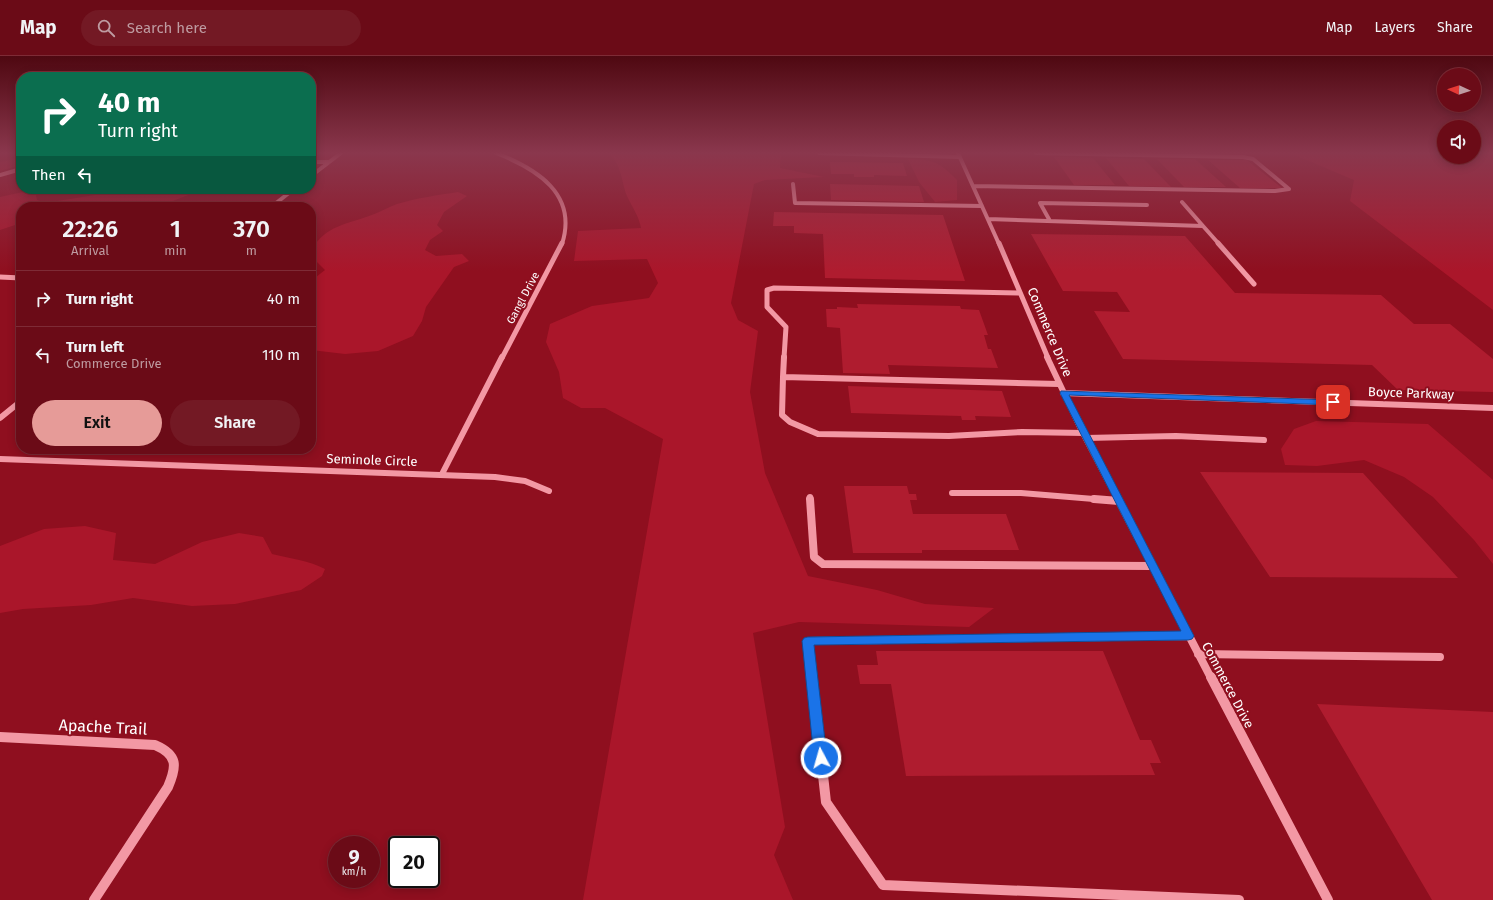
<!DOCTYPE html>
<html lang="en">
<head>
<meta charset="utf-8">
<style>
  body { margin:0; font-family:"Fira Sans",sans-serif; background:#731924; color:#f1f3f6; height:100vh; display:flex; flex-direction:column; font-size:15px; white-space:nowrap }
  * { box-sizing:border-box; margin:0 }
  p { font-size:13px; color:#be9ba1 }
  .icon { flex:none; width:22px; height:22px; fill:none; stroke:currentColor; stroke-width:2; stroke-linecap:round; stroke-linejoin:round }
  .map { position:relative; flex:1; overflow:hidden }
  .details { position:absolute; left:16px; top:146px; width:300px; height:252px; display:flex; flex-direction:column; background:#6b0b17; border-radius:16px; box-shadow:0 2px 10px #0003,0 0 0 1px #7e2b36 }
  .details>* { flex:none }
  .hud { position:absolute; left:16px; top:16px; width:300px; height:122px; border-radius:16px; box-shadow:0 2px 10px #0003,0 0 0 1px #7e2b36; background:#0b6e4f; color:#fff; overflow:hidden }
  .needle { width:26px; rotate:273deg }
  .fabs { position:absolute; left:1437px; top:12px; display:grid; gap:8px }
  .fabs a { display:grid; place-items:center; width:44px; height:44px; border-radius:50%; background:#6b0b17; box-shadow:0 2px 10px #0003,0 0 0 1px #7e2b36; font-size:20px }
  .speed { position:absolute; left:328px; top:780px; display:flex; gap:8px; font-size:20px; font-weight:700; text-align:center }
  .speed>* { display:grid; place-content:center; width:52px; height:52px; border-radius:50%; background:#6b0b17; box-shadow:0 2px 10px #0003,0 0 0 1px #7e2b36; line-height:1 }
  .speed small { font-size:10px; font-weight:400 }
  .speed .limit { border:2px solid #111; border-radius:6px; background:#fff; color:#111 }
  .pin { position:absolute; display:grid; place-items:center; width:34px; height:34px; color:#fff; margin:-17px; border-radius:8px; box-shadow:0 2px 6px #0006 }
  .me { position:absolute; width:44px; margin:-22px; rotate:354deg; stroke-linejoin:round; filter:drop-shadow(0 0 3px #0008) }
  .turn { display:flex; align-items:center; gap:14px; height:84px; padding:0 16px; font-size:18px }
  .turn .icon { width:52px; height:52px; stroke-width:2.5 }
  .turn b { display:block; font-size:28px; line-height:34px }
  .then { display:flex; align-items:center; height:38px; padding:0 16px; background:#0003; gap:8px; font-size:15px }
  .eta { display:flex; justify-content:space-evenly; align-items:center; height:68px; text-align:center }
  .eta b { font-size:24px; font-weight:600; line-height:28px }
  .button { display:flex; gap:8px; margin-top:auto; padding:8px 16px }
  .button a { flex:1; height:46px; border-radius:24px; background:#e69b98; color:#111; font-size:16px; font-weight:600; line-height:46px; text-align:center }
  .button a+a { background:#731924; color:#f1f3f6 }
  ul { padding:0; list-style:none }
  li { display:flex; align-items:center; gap:12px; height:56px; padding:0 16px; border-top:1px solid #7e2b36 }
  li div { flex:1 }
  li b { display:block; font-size:15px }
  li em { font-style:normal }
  header { display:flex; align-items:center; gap:24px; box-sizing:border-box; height:56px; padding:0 20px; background:#6b0b17; border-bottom:1px solid #7e2b36 }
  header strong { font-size:19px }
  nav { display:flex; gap:22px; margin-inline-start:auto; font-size:14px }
  .search { width:280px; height:36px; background:#731924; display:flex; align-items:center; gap:10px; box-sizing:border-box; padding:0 14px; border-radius:22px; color:#be9ba1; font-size:15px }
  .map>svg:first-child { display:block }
  .green { fill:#aa162a }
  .building { fill:#af1c2f }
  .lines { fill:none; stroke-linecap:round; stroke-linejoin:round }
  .minor-far4 { stroke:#f398a4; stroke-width:4 }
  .minor-far3 { stroke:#f398a4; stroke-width:5 }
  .minor-far2 { stroke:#f398a4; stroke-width:6 }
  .minor-far1 { stroke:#f398a4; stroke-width:8 }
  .minor { stroke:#f398a4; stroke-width:10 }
  .route { fill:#1a73e8; stroke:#114b97 }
  .labels { text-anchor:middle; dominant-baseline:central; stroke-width:4; stroke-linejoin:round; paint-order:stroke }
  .far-street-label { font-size:11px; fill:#fff; stroke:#8f0f1f }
  .street-label { font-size:13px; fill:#fff; stroke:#8f0f1f }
  .near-street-label { font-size:16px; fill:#fff; stroke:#8f0f1f }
</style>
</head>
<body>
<header>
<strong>Map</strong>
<div class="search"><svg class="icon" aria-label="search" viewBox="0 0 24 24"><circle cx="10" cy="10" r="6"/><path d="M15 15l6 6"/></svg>Search here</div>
<nav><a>Map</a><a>Layers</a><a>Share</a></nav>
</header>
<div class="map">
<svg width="1493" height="844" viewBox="0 0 1493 844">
  <rect width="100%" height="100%" fill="#8f0f1f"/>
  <path class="green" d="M608,97H781L780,112L824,121L765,124L754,128L731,247L738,264L758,275L750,336L765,417L808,520L877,534L925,548L994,552L969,571L799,566L753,577L785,771L774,799L793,844H583L663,383L605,352H581L563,342L559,316L546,286L550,268L592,250L649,242L658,227L647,203L574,205L578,175L641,172C639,160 632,151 627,140C621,125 622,108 608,97Z
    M1290,97H1444V101H1474V97H1493V254L1350,145L1354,124Z
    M21,102V109L0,115V106Z
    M908,103C932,103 940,106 957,124V144L935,146L919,126Z
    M104,133H208L191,138L170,146L178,151H21V167L0,174V141L32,134L36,139L37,144L45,147L101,138Z
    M458,136L467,140L444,156L437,169L443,175L430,184L425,194L436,200L462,198L469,205L454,211L426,251L422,265L413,280L378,295L345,298L311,294V225L325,214L316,205L312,193C327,169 345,169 369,160C379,157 388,151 397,148C417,142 438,139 458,136Z
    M1316,365L1428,368L1493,424V508L1474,484L1433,441L1404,421L1364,404L1317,410L1285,409L1281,393L1294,373Z
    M85,470L116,477L113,504L155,508L202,486L239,477L263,481L272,498C289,502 310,505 325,513L322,520L301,534L235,548L192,550L133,542L91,549L23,553L0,557V490L44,473Z"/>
  <path class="building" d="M1054,101L1093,102L1115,129H1074Z
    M1106,102L1144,103L1171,131L1129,130Z
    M1157,103H1195L1226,131H1184Z
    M1208,104H1247L1282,132H1240Z
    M830,106L903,107L907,120L874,119V121H854V118H831Z
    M830,128L919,130L924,146L831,144Z
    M774,156L943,159L965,225L825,222L823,178L794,177V170H773Z
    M1031,178L1185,180L1235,237L1381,239L1414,268H1450L1493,303V336L1398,334L1372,309L1123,303L1094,255L1130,256L1117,236L1063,235Z
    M857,248L960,250L961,253L979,254L988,279H984L988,293H991L998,312L888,309L890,318L843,317L840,272L827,271L826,253H837V251L858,252Z
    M848,330L1002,335L1011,361L975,360L976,364H962L961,360L851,357Z
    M1200,416L1363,417L1458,522L1270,521Z
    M844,430H907L909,438H916L917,444H910L913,458H1006L1019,494H922V497H853Z
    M876,595H1103L1140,684H1151L1161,707H1150L1155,719L906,720L891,628H860L857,609H878Z
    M1317,648L1493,656V844H1432Z"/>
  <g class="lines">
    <path class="minor-far4" d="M496,97C537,113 578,138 562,188
      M819,97L960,101
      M958,97L999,188
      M311,106H329
      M0,119L21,113
      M311,120L341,97
      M793,128L795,147L982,150
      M973,130L1275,135L1289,133L1253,103L1243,101L1036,97
      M271,151L294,133
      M988,163L1203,170L1182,146
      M1050,165L1040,147L1147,149
      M1203,170L1219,188"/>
    <path class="minor-far3" d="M999,187L1048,302
      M1218,187L1254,228
      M0,221L21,222
      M502,302L562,187
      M784,302L786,271L767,251V234L774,232L1020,237"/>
    <path class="minor-far2" d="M1047,301L1081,373L1118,444
      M783,321L784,301
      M1059,328L783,321L782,359L790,366L818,378L949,380L1022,376L1084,377
      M1063,337L1493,352
      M0,362L21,345
      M1086,382L1176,380L1264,384
      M0,403L495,421L525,425L549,435
      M442,418L502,301
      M952,437H1021L1106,444
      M810,441V444"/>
    <path class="minor-far1" d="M810,443L814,501L823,508L1152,510
      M1094,443L1119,445
      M1118,443L1211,622
      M1198,598L1440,601
      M812,622L808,585L1189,580"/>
    <path class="minor" d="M812,621L826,746L883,829L1239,844
      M1211,621L1328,844
      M0,681L155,689C178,699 177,710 168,731L94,844"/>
  </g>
  <linearGradient id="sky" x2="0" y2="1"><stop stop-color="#4f0811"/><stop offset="0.45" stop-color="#8a374d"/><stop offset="1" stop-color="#8a374d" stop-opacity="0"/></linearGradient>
  <rect width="1493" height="215" fill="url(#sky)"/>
  <path class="route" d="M1061,335L1333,344L1337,346L1333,349L1069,339L1194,580L1192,583L1188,584L814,589L827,702L825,707L821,708L816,707L814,702L802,585L804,582L808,581L1181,575L1060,337Z"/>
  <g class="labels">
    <g class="far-street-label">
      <text transform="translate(523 242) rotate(-62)">Gangl Drive</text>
    </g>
    <g class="street-label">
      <text transform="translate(1050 276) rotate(67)">Commerce Drive</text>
      <text transform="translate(1411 337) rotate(2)">Boyce Parkway</text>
      <text transform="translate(372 404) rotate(2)">Seminole Circle</text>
      <text transform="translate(1228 629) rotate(62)">Commerce Drive</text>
    </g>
    <g class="near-street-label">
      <text transform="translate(103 671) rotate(3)">Apache Trail</text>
    </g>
  </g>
</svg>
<div class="fabs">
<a><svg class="needle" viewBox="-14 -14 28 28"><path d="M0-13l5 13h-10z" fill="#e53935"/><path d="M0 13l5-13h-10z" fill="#be9ba1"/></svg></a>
<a><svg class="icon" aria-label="sound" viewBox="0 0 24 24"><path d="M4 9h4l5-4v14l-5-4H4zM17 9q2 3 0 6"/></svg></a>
</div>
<div class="speed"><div>9<small>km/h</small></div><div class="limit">20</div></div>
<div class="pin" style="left:1333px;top:346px;background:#d93025"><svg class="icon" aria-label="arrive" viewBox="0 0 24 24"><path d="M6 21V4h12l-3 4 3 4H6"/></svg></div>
<svg class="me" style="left:821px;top:702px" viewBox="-20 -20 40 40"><circle r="17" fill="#1a73e8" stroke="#fff" stroke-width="3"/><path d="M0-11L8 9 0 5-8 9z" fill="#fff"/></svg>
<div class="hud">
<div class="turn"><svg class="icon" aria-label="right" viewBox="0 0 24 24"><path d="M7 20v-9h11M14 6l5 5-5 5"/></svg><div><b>40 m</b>Turn right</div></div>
<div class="then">Then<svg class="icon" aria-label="left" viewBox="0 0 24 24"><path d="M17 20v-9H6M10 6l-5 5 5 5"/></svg></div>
</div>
<section class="details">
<div class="eta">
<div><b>22:26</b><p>Arrival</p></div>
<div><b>1</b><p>min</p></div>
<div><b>370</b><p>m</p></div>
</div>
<ul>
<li><svg class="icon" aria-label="right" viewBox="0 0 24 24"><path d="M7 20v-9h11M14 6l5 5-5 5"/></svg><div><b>Turn right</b></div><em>40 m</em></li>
<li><svg class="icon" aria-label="left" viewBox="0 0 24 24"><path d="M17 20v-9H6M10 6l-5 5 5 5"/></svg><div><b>Turn left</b><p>Commerce Drive</p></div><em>110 m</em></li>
</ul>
<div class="button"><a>Exit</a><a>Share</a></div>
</section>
</div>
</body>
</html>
